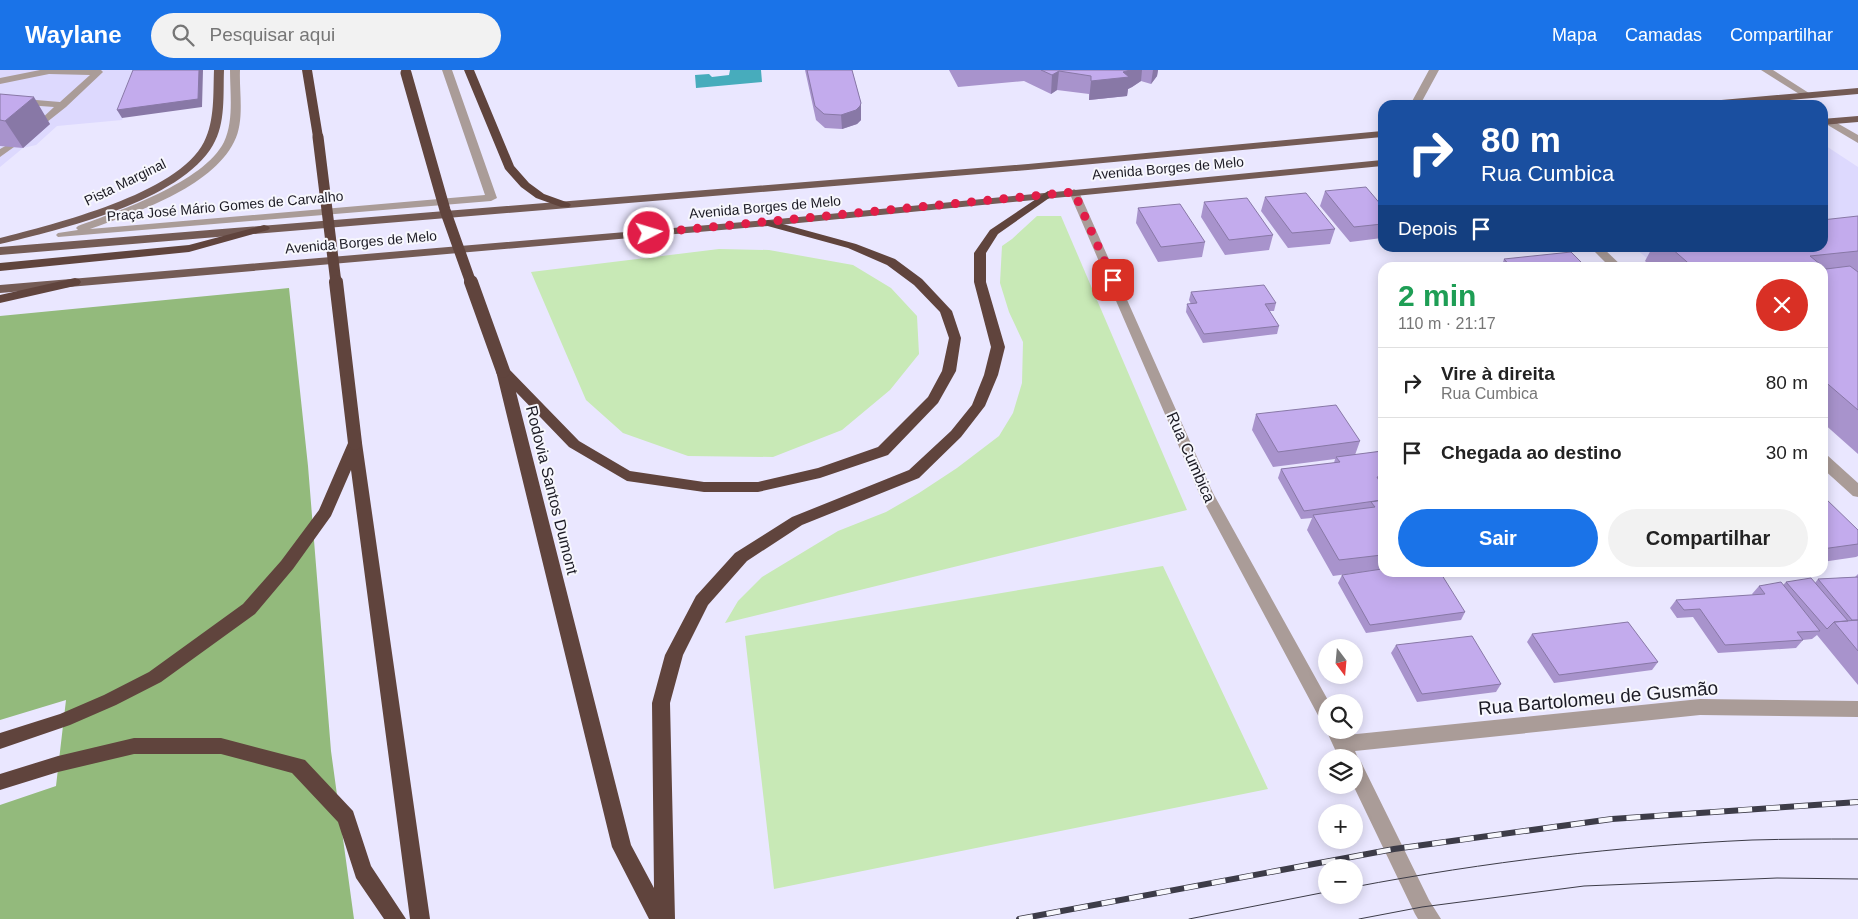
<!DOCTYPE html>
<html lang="pt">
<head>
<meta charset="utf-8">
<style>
  body { margin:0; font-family:Arial,sans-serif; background:#f2f2f2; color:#222; height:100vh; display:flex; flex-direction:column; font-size:19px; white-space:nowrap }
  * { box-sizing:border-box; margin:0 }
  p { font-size:16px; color:#767676 }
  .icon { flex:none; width:28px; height:28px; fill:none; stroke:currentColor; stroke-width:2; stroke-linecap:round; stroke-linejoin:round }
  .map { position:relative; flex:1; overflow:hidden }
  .side { position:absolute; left:1378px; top:192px; width:450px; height:315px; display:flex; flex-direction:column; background:#fff; border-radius:15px; box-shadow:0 2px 12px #0003 }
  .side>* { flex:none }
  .guide { position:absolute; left:1378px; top:30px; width:450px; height:152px; border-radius:15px; box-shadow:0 2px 12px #0003; background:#1a4fa0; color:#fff; overflow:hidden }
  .needle { width:32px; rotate:164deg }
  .fabs { position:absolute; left:1318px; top:569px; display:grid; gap:10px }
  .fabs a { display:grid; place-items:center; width:45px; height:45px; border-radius:50%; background:#fff; box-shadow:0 2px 12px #0003; font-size:25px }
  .pin { position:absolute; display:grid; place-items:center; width:42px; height:42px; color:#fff; margin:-21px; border-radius:10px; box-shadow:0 2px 8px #0006 }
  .me { position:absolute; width:55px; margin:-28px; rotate:85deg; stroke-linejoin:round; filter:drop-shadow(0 0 4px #0008) }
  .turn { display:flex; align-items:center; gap:18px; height:105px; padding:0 20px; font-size:22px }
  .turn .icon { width:65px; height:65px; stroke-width:2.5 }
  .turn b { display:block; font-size:35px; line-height:42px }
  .then { display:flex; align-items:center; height:48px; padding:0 20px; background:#0003; gap:10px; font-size:19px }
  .round { display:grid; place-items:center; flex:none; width:52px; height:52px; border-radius:26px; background:#f2f2f2 }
  .headline { display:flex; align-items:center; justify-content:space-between; height:85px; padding:0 20px }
  h1 { font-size:30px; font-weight:700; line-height:38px; color:#1e9e55 }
  .action { display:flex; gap:10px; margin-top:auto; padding:10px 20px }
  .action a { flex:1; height:58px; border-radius:30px; background:#1a73e8; color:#fff; font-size:20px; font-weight:700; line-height:58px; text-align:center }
  .action a+a { background:#f2f2f2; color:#222 }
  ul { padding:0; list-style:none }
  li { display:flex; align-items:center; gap:15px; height:70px; padding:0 20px; border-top:1px solid #e0e0e0 }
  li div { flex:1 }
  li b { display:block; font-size:19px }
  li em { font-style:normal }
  header { display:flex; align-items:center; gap:30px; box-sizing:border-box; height:70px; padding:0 25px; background:#1a73e8; color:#fff }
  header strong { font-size:24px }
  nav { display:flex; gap:28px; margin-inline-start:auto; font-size:18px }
  .search { width:350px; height:45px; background:#f2f2f2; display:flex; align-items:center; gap:12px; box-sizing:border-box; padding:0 18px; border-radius:28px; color:#767676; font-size:19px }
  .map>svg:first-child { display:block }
  .built { fill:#ddd9fe }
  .green { fill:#c8e9b6 }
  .forest { fill:#93ba7c }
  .water { fill:#47acbc }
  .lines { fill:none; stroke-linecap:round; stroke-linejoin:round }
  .lane { fill:#aa9c98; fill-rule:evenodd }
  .street { fill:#aa9c98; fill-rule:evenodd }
  .primary { fill:#745b55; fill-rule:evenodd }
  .highway { fill:#60443d; fill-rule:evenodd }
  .tram { stroke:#3d3c48; stroke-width:1 }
  .rail-casing { stroke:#3d3c48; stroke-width:6 }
  .rail { stroke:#f7f7fd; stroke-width:4.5; stroke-dasharray:14; stroke-linecap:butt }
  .highway-bridge-far1 { stroke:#60443d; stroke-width:11 }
  .highway-bridge { stroke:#60443d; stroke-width:14 }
  .wall { fill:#a893cc }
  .shaded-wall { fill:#8878a6 }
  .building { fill:#c3abed; stroke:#8878a6 }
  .route { stroke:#e11d48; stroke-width:9; stroke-dasharray:0 16.2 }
  .labels { text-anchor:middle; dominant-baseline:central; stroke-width:4; stroke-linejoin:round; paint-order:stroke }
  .far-street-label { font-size:14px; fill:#1c1b25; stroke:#f7f7fd }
  .street-label { font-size:16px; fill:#1c1b25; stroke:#f7f7fd }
  .near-street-label { font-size:19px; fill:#1c1b25; stroke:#f7f7fd }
</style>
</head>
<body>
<header>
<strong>Waylane</strong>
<div class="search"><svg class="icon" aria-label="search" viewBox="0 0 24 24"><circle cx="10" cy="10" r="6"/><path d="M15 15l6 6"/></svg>Pesquisar aqui</div>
<nav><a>Mapa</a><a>Camadas</a><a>Compartilhar</a></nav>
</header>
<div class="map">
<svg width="1858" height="849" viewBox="0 0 1858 849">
  <rect width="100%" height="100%" fill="#eae7ff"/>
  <path class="built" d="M0,0H140L122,50L57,56L36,75L23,78L0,97Z
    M1823,74L1858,97V379L1822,198L1657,197L1635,178H1822Z"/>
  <path class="green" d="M1037,146H1061L1187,440L725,553L738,531L762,507L838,461L886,442L919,423L957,398L999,366L1013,343L1022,313L1023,272L1009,242L1000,213L1002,176L1012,169Z
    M719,179L769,180L853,195L891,218L917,246L919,284L890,320L842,360L773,387L688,386L623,363L586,330L531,202Z
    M1163,496L1268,719L774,819L745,566Z"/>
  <path class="forest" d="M289,218L308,396L331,681L354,849H0V735L56,716L66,630L0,650V246Z"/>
  <path class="water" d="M730,0H761L762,12L696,18L695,5L709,4L712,7L729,5Z"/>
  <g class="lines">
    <path class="lane" d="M40,0H101L103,2L66,37L42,56L37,53L54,37L0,33V27L60,32L90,5L49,4L0,14V8Z
      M1429,0H1439L1420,35H1410Z
      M1761,0H1773L1812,25L1807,28L1804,27Z
      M9,74L14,77L0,87V79Z"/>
    <path class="street" d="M230,0H240C239,22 245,51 234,72C211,118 135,143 90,159L485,125L442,0H452L497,128L491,131L58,167L56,165L58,163L78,160L76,158L78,156C119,141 204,112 224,72C234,51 230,23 230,0Z
      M1830,49L1858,65V73L1826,54L1825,52Z
      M1074,119L1079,122L1213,423L1329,632H1326V652L1320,649L1199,423L1069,122Z
      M1591,178H1603L1624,198H1611Z
      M1822,384L1827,385L1858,413V427L1853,426L1822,398Z
      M1700,629L1858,631V647L1700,645L1355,681L1358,688L1357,691L1361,692L1429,830L1441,849H1418L1415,844L1353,715L1354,688H1339L1326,660H1344L1347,665Z"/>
    <path class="primary" d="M214,0H224C223,24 226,53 213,75C181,131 60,160 0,174V168C54,154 178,124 204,72C215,50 213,23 214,0Z
      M1858,18V24L1732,35H1694L1699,32Z
      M1858,46V52L1822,55V49Z
      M1382,61V67L1028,100L0,185V177L1028,94Z
      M1382,90V96L768,156L0,223V215L768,150Z"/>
    <path class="highway" d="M302,0H312L323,67L322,69H314L313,67Z
      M464,0H474L514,96L529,113L544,124L569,133L571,135L569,137H561L536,128L521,117L505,99Z
      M1048,121L1052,122L1054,124L1052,126L998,164L986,183V212L1005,277L998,305L985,336L961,367L919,408L802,455L747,491L708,535L683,585L670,633L675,849H649L612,777L496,301L503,297L508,298L579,371L630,401L704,412H758L818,398L878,377L928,327L942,301L949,268L940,242L914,215L887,195L848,178L764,155L762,153L768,150L856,174L895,189L922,209L952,241L961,268L956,301L938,333L888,385L820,408L758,422H704L627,411L569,377L516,322L631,775L654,818L652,633L665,585L696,526L735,483L792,447L909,400L951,361L972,335L984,305L991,277L974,212V183L990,160Z
      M264,155L268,156L270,158L268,160L189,182L0,201V193L189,175Z
      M75,208L79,209L81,212L79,215L0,233V225Z
      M355,368L360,370L362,373L430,849H410L351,400L331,446L293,499L255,544L161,612L116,635L70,655L0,679V663L60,644L104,625L149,602L243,534L281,491L319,440L348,373L350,370Z
      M134,668H221L305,690L353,741L371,796L406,849H384L356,808L338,752L292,703L221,684H134L58,702L0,720V704L58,686Z"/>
    <path class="tram" d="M1354,817C1485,792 1619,776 1752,770C1787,769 1823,769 1858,769
      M1189,849L1326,822
      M1359,849L1422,837L1584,816L1777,808L1858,809"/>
    <defs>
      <path id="rail" d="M1019,849L1394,779L1612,749L1858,732"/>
    </defs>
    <use href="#rail" class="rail-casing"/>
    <use href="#rail" class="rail"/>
    <path class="highway-bridge-far1" d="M406,3L445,140L471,213
      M318,67L336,213"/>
    <path class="highway-bridge" d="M336,212L355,373
      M471,212L503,301"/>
  </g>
  <path class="wall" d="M805,0H852L861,33V50L857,54L842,59L825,58L816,50Z
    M949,0H1158L1157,6L1151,14L1141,11L1132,17L1128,19L1127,26L1089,30V24L1057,20L1051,24L1024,11L958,17Z
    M0,24L50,54L23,78L0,76Z
    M1382,118V134L1378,130Z
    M1325,121L1382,136V168L1350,172L1320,136Z
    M1265,127L1335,159L1330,174L1288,178L1261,141Z
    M1204,132L1273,165L1269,180L1225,185L1201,147Z
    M1138,138L1205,172L1202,187L1158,192L1136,153Z
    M1858,146V384L1822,352V198H1652L1645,191L1652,178H1822Z
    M1504,189L1587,198H1501Z
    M1191,222L1276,233L1274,241H1269L1279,256L1277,264L1203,273L1186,242L1187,234H1191L1189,230Z
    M1256,344L1360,371L1355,385L1382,381V414H1381L1382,416V502L1465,542L1461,550L1366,563L1338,513L1342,505L1376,500L1333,506L1307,460L1312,448L1301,449L1278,408L1281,399L1334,393L1335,389L1273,397L1252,360Z
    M1822,428L1858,460V486L1856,487L1822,492Z
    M1858,504V615L1817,565L1812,569L1803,570L1796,578L1718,583L1693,547L1677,548L1670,538L1676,530L1753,525L1752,524L1759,516L1783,515L1786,512L1815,513L1818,509L1855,507Z
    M1532,564L1658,592L1652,600L1554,613L1527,572Z
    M1396,575L1501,614L1496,622L1417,632L1391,583Z"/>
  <path class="shaded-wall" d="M199,0H203L202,37L122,48L117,40Z
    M1130,0H1142L1141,11L1132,17L1128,19L1127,26L1089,30L1091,11Z
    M1153,0H1158L1157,6L1151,14Z
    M1059,1L1057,20L1051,24L1052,5Z
    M34,27L50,54L23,78L5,51Z
    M861,33V50L857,54L842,59L841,45Z"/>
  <path class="building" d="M133,0H199L198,29L117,40Z
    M807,0H852L861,33L860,36L856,40L841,45L824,44L815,36Z
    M1041,0H1130L1123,2L1129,7L1091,11V6L1059,1L1052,5Z
    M0,24L34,27L5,51L0,50Z
    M1366,117L1382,136V154L1354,157L1325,121Z
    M1306,123L1335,159L1292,163L1265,127Z
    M1247,128L1273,165L1229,170L1204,132Z
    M1180,134L1205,172L1161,177L1138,138Z
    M1858,146V181L1810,186L1826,199L1850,196L1858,202V340L1822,309V198H1694L1671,178H1822V150Z
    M1571,182L1587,198H1512L1504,189Z
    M1264,215L1276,233L1265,234L1279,256L1204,264L1187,234L1197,233L1191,222Z
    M1336,335L1360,371L1278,382L1256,344Z
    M1382,381V406L1377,407L1382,416V430L1304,441L1281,399L1340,392L1336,387Z
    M1822,428H1825L1858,460V474L1822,479Z
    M1382,430V485L1339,490L1313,445L1375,437L1371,432Z
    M1382,499V502H1440L1465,542L1370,555L1342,505Z
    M1858,507V550H1852L1818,509Z
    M1811,508L1848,551L1834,552L1827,559L1786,512Z
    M1781,512L1820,561L1797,562L1803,570L1725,575L1700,539L1684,540L1676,530L1765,524L1759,516Z
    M1858,550V581L1834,552Z
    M1628,552L1658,592L1559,605L1532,564Z
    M1472,566L1501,614L1422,624L1396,575Z"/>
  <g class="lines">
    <path class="route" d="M649,163L1074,122L1113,210"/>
  </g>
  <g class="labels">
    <g class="far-street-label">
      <text transform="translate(1168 98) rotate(-5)">Avenida Borges de Melo</text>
      <text transform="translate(125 112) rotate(-26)">Pista Marginal</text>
      <text transform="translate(225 136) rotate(-5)">Praça José Mário Gomes de Carvalho</text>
      <text transform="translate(765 137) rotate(-5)">Avenida Borges de Melo</text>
      <text transform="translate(361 172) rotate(-5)">Avenida Borges de Melo</text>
    </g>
    <g class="street-label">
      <text transform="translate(1191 387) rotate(66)">Rua Cumbica</text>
      <text transform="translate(552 420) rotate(76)">Rodovia Santos Dumont</text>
    </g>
    <g class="near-street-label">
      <text transform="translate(1598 628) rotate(-5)">Rua Bartolomeu de Gusmão</text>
    </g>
  </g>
</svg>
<div class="fabs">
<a><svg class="needle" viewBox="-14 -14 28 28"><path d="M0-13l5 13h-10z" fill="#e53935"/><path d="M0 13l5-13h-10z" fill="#767676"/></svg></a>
<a><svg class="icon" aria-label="search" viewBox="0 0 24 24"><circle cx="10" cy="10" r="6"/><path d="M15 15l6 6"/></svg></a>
<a><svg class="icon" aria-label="layers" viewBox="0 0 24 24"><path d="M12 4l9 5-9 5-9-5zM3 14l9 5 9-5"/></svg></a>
<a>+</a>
<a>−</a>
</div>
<div class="pin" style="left:1113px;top:210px;background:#d93025"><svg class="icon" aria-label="arrive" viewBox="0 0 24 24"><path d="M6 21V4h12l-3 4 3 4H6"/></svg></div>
<svg class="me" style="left:649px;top:163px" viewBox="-20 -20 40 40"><circle r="17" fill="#e11d48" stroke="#fff" stroke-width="3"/><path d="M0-11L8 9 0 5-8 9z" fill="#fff"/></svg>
<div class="guide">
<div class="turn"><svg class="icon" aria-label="right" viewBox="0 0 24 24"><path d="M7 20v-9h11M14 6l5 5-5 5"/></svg><div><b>80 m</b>Rua Cumbica</div></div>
<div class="then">Depois<svg class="icon" aria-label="arrive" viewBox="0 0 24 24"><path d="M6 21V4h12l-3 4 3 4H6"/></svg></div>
</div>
<section class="side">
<div class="headline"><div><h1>2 min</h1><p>110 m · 21:17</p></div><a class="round" style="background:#d93025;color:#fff"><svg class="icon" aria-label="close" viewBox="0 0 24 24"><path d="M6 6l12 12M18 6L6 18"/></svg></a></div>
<ul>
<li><svg class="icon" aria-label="right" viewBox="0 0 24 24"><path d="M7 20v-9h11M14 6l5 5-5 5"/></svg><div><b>Vire à direita</b><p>Rua Cumbica</p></div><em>80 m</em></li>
<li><svg class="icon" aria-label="arrive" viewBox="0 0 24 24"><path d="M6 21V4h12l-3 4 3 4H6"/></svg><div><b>Chegada ao destino</b></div><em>30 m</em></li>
</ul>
<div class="action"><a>Sair</a><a>Compartilhar</a></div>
</section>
</div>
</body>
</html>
